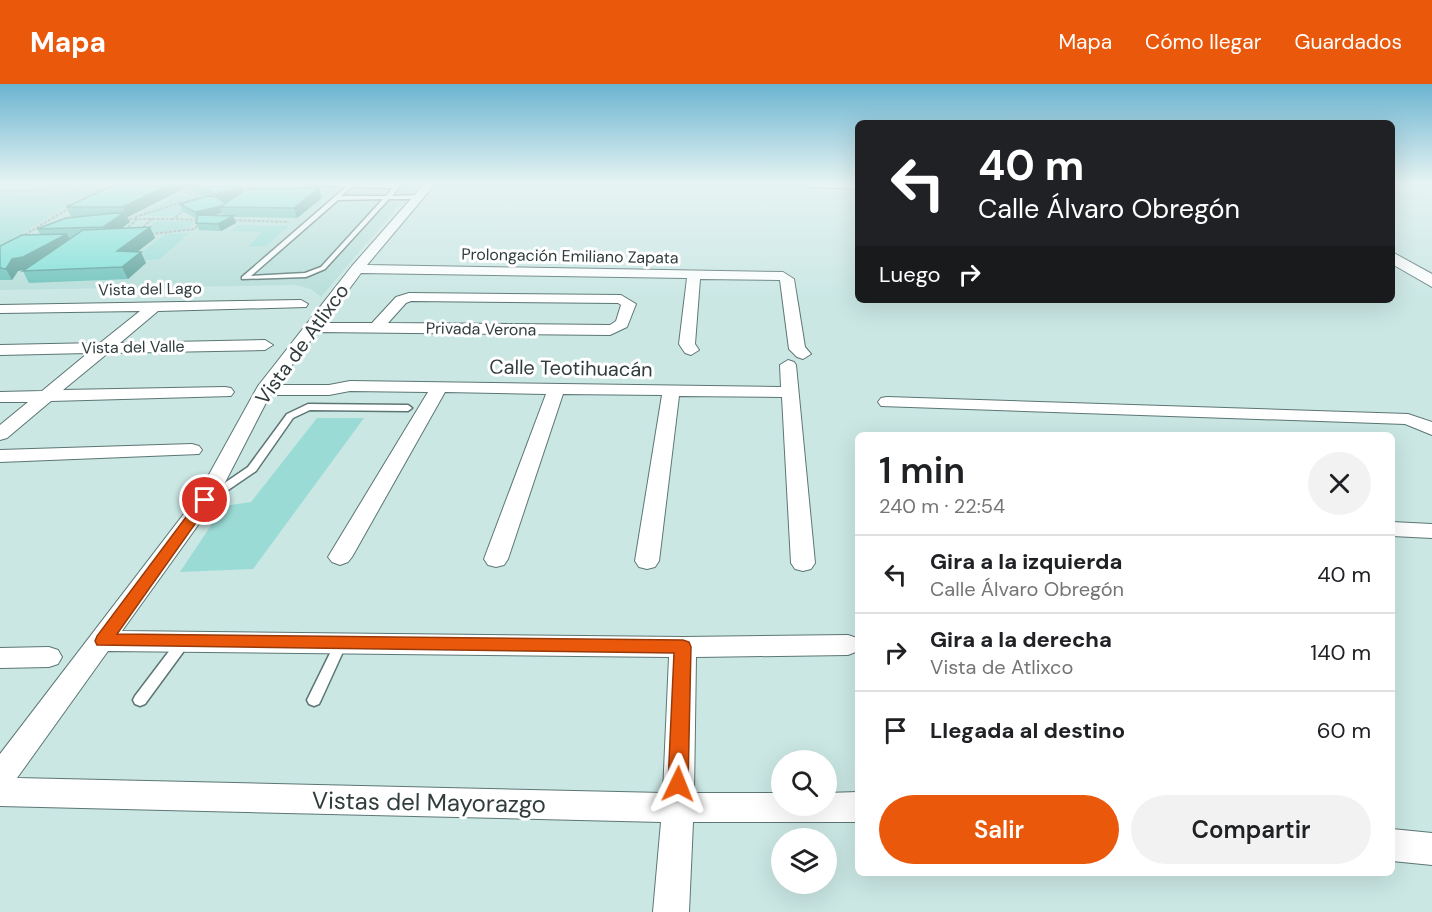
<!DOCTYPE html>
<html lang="es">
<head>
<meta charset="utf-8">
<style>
  body { margin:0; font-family:"DM Sans",sans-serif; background:#f2f2f2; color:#202124; height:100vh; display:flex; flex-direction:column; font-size:22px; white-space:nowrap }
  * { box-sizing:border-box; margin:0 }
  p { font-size:20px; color:#757577 }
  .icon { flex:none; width:33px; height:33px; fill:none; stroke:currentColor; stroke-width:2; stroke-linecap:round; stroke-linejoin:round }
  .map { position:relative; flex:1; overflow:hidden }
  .side { position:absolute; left:855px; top:348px; width:540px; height:444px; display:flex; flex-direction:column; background:#fff; border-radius:9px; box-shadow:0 6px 24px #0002 }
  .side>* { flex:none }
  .hud { position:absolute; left:855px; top:36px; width:540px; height:183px; border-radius:9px; box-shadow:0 6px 24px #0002; background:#202124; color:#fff; overflow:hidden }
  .fabs { position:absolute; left:771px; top:666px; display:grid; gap:12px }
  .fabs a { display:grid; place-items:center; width:66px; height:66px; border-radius:50%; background:#fff; box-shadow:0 6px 24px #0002; font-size:30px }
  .pin { position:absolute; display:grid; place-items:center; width:51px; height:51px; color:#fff; margin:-26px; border:3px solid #fff; border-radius:50%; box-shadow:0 2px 6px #0007 }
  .me { position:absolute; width:66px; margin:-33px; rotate:2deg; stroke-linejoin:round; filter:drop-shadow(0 0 4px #0008) }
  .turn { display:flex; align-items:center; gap:21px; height:126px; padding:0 24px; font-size:27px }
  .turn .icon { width:78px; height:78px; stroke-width:2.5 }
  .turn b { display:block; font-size:42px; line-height:51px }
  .then { display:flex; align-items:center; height:57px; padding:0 24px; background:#0003; gap:12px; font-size:22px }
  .round { display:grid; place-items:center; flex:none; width:63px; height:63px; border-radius:32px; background:#f2f2f2 }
  .overview { display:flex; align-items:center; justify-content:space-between; height:102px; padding:0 24px }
  h1 { font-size:36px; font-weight:600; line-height:45px }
  .cta { display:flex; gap:12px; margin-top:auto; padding:12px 24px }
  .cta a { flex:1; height:69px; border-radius:36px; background:#ea580c; color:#fff; font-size:24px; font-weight:600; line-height:69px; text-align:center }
  .cta a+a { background:#f2f2f2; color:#202124 }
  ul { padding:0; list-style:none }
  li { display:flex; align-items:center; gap:18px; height:78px; padding:0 24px; border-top:2px solid #e0e0e0 }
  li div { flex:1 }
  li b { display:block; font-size:22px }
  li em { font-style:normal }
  header { display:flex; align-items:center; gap:36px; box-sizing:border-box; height:84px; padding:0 30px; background:#ea580c; color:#fff }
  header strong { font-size:28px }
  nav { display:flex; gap:33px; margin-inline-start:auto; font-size:21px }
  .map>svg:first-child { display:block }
  .built { fill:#b7deda }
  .green { fill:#9adbd6 }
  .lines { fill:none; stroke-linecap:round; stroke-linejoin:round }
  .service-casing { stroke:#5c7674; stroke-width:3 }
  .minor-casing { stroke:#5c7674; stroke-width:2 }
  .tertiary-casing { stroke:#5c7674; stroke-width:2 }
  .path { stroke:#95acaa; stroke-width:2; stroke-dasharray:3 1.5; stroke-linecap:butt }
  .service { fill:#fff; fill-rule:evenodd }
  .minor { fill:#fff; fill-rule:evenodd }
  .tertiary { fill:#fff; fill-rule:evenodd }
  .wall { fill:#6cc1ba; fill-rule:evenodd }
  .shaded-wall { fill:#589d97 }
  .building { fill:#7ee0d8; stroke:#589d97; stroke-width:1.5 }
  .route { fill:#ea580c; stroke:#983908; stroke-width:1.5 }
  .labels { text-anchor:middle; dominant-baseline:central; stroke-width:6; stroke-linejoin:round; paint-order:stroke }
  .far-street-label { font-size:16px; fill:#313d3c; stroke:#fff }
  .street-label { font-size:20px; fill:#313d3c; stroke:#fff }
  .near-street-label { font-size:24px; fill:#313d3c; stroke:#fff }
</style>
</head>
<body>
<header>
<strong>Mapa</strong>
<nav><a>Mapa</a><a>Cómo llegar</a><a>Guardados</a></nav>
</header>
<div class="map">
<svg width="1432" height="828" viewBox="0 0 1432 828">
  <rect width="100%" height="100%" fill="#cae7e4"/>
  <path class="built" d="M0,100H417L321,213L311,205L295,201L0,206Z"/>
  <path class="green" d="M91,106L0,164V110Z
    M184,108L211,119L172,132H137Z
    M156,137H194L189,144L138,151Z
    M239,141L289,142L266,162L248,163L262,148L230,147Z
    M189,149L160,175L128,178L166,150Z
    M317,334H364L253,485L180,488L224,422L251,418Z"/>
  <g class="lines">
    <defs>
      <path id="service" d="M309,100H402L392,112L418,111L421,113L418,115H389L325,185L306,193L242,195V193L346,103ZM352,103L393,104L386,112H341ZM383,115L321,183L305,189L251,192L338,116Z
        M308,320L408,321L412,324L408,327L310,326L293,334L256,387L215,415H207L206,413L207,411L248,383L287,330Z
        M184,552L189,554L190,557L189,560L145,620L140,622L135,620L133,616L135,612L179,554Z
        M341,554L346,556L347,559L321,616L319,620L314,622L309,620L307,616L335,559L336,556Z"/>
      <path id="minor" d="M424,100H435L367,181L783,188L794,195L805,263L811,270L803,275L797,273L789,265L780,196L700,195L695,260L699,266L691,271L685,269L679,260L687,194L361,189L324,239H372L396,213L409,209L621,211L636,220L627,243L610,251L317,248L277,301H329L350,297L781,303L780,281L788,276L794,278L796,281L815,479L811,485L803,487L795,485L791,479L782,313L679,312L659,477L655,483L647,485L639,483L635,477L662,311L563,310L508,475L504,481L496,483L488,481L484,475L546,310L445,308L352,473L348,478L340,481L332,478L328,473L428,308L350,307L329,311H270L216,416L122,547L683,553L848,551L857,554L858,567L848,571L696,573L694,709H782V722H826V709L858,708V738H693L689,828H653L661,738L0,722V670L196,414L258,302L352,182ZM411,217L618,219L621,221L616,237L610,241L388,239L406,219ZM108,567L669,573L663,709L17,694Z
        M804,100H858V105L809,103Z
        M301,216L308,220L306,223L158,227L120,259L265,256L273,261L265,266L108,269L63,306L225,303L231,304L234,308L231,312L51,317L7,354L0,356V341L28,318H0V308L42,307L88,269L0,271V261L100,259L140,227L0,229V221Z
        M887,313L1408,330L1432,338V351L1405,340L881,322L878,318L881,314Z
        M192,360L199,362L202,366L199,370L0,378V366Z
        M1392,438L1432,440V454L1392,452Z
        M49,563L58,566L62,573L58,580L49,583L0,584V564Z
        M1392,745L1432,749V781L1392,777Z"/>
      <path id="tertiary" d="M1392,168L1432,190V203L1392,180Z"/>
    </defs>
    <use href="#service" class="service-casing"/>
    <use href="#minor" class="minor-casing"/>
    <use href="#tertiary" class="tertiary-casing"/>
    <path class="path" d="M233,101H256L261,108
      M191,104L184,107L198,113
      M239,105L262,100
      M0,108L100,104L83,115
      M185,126L173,135L201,136
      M135,133L199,113L205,116
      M125,135H173
      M230,136L289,138
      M125,146L137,135
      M140,146L152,135
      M151,150L195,145L199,138
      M21,153L71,123"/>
    <use href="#service" class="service"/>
    <use href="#minor" class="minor"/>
    <use href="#tertiary" class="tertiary"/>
  </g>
  <path class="wall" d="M49,100H186L187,103L127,133L130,138L122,144L150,143L155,154L137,168L146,179L128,195L29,199L23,187L26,185L18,187L12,196H0V162L40,150L37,145L80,133H71L66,123L116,101L51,103Z
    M186,100H234L241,103L243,108L319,104L322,114L297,134L233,133L236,139L221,147L199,146L196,139L197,135L182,127L180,120L204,113L188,106ZM222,129L223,132H212Z"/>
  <path class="shaded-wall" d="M170,100H186L187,103L128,133L123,123Z
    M241,103L244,113L218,119L215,110Z
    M319,104L322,114L297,134L294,124Z
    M228,120L220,123L222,129L198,135L195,128Z
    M125,128L130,138L108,154L103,143Z
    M233,132L236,139L221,147L218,140Z
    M150,143L155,154L123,179L117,167Z
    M67,150L73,160L29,185L18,187L12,196L6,185L12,175Z
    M141,168L146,179L128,195L122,183Z"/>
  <path class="building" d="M116,100H170L123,123H66Z
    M193,100H234L241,103L215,110Z
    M319,104L294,124L220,123L247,105Z
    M208,112L216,113L226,119L222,122L195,128L180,120Z
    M125,128L103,143L37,145L66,134Z
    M198,131L233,132L218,140L196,139Z
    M150,143L117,167L141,168L122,183L23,187L83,146Z
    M67,150L23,173L12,175L6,185L0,184V162L22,151Z"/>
  <linearGradient id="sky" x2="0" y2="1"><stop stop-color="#6bb4d0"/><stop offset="0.46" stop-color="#e7f4f3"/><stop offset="1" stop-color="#e7f4f3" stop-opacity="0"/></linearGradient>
  <rect width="1432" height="216" fill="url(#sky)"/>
  <path class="route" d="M205,412L212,416L117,550L683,556L689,558L691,563L688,700L685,707L678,710L671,707L668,700L674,569L97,561L95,557L97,552L201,413Z"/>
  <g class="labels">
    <g class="far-street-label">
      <text transform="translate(570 172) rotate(1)">Prolongación Emiliano Zapata</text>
      <text transform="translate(150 205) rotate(-1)">Vista del Lago</text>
      <text transform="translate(481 245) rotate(1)">Privada Verona</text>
      <text transform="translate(133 263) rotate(-1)">Vista del Valle</text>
    </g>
    <g class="street-label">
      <text transform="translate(302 260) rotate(-54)">Vista de Atlixco</text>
      <text transform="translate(571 284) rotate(1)">Calle Teotihuacán</text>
    </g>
    <g class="near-street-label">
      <text transform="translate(429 718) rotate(1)">Vistas del Mayorazgo</text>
    </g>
  </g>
</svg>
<div class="fabs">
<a><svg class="icon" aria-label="search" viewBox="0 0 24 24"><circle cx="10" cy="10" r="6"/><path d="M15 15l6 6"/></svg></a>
<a><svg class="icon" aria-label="layers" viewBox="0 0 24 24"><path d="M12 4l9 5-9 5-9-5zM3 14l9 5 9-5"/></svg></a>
</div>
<div class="pin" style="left:205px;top:416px;background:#d93025"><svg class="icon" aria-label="arrive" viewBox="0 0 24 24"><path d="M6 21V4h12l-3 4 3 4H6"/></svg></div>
<svg class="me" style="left:678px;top:700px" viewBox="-20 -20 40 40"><path d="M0-17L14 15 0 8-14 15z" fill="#ea580c" stroke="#fff" stroke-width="4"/></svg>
<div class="hud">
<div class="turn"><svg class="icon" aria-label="left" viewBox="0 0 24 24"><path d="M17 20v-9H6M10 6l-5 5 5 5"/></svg><div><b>40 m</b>Calle Álvaro Obregón</div></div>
<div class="then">Luego<svg class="icon" aria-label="right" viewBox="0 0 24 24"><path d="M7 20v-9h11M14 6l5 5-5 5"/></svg></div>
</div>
<section class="side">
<div class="overview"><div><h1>1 min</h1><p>240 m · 22:54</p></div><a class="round"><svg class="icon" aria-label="close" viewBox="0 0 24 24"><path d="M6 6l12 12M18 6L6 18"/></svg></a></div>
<ul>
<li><svg class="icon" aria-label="left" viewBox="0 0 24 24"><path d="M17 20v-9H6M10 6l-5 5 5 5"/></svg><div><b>Gira a la izquierda</b><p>Calle Álvaro Obregón</p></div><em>40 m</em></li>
<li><svg class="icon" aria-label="right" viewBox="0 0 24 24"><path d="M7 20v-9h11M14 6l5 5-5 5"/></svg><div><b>Gira a la derecha</b><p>Vista de Atlixco</p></div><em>140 m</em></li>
<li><svg class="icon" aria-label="arrive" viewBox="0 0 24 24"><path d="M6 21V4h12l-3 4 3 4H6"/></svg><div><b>Llegada al destino</b></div><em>60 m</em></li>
</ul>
<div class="cta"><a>Salir</a><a>Compartir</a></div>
</section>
</div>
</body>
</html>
